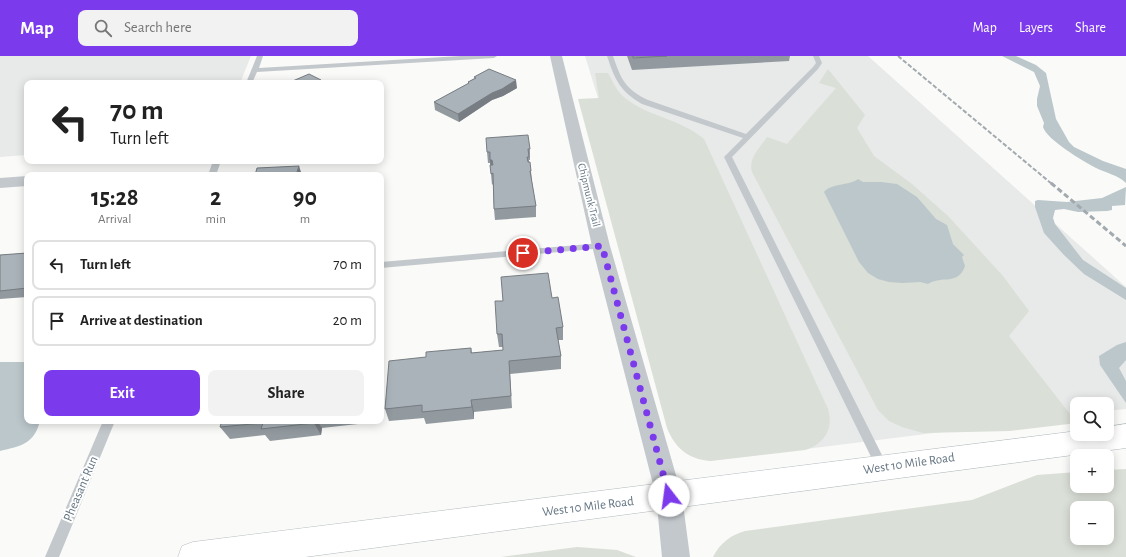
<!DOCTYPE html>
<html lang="en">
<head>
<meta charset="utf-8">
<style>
  body { margin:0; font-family:"Alegreya Sans",sans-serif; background:#f2f2f2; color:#222; height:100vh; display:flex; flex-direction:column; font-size:15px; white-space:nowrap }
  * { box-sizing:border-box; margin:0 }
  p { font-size:13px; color:#767676 }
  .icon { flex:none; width:22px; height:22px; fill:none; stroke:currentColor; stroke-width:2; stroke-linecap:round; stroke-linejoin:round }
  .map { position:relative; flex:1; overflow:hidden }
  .details { position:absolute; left:24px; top:116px; width:360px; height:252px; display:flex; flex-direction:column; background:#fff; border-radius:8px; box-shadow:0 2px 10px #0003 }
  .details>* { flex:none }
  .hud { position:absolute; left:24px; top:24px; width:360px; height:84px; border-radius:8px; box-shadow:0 2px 10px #0003; background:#fff; color:#222; overflow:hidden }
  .controls { position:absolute; left:1070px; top:341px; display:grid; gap:8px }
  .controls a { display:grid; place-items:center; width:44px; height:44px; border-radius:8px; background:#fff; box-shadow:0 2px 10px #0003; font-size:20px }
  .pin { position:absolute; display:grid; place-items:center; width:34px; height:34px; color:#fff; margin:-17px; border:2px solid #fff; border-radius:50%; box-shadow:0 1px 4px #0007 }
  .me { position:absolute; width:44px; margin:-22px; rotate:345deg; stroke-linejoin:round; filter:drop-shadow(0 0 3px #0008) }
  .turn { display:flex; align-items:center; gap:14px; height:84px; padding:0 20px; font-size:18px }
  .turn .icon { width:52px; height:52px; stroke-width:2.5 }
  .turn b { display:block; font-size:28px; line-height:34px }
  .eta { display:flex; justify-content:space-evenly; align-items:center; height:68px; text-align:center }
  .eta b { font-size:24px; font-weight:700; line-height:28px }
  .button { display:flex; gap:8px; margin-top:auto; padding:8px 20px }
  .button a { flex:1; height:46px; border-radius:8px; background:#7c3aed; color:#fff; font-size:16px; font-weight:700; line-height:46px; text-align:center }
  .button a+a { background:#f2f2f2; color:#222 }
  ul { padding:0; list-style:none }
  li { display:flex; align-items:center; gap:12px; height:50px; margin:0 8px 6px; padding:0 12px; border:2px solid #e0e0e0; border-radius:8px }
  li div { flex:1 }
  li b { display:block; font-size:15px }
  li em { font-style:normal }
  header { display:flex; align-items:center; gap:24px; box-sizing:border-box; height:56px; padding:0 20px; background:#7c3aed; color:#fff }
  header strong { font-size:19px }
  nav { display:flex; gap:22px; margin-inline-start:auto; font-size:14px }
  .search { width:280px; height:36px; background:#f2f2f2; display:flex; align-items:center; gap:10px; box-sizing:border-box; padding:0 14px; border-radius:8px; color:#767676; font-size:15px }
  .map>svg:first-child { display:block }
  .built { fill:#e8e9e9 }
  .green { fill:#dadfd7; fill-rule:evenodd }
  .water { fill:#bbc7cb }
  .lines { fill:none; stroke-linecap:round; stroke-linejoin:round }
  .secondary-casing { stroke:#b3babf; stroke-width:1 }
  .lane { fill:#c3c8cc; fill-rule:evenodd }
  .street { fill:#c3c8cc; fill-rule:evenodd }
  .secondary { fill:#fff; fill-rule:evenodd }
  .rail-far1 { stroke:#a2aab0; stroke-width:2; stroke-dasharray:4.5 2; stroke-linecap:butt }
  .rail { stroke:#a2aab0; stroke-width:3; stroke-dasharray:5.5 3; stroke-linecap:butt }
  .wall { fill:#929a9f }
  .shaded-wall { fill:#777d82 }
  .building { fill:#aab3b9; stroke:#777d82 }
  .route { stroke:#7c3aed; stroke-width:7; stroke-dasharray:0 12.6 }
  .labels { text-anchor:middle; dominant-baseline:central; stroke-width:4; stroke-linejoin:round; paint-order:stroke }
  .street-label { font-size:11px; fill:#657683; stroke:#fff }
  .near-street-label { font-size:13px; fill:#657683; stroke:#fff }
</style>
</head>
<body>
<header>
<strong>Map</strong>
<div class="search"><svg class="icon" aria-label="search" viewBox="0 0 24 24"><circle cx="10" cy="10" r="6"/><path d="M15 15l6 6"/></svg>Search here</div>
<nav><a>Map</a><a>Layers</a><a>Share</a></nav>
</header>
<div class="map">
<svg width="1126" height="501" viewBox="0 0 1126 501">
  <rect width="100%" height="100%" fill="#fafaf8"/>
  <path class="built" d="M0,0H251L240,27H27V99L0,101Z
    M585,0H868L1126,231V353L1107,355V348H1077V359L710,405Z"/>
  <path class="green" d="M828,13L865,59L857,72L874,100L912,128L949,161L1003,220L1029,255L1009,280L1077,367L1010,375L923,377L902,371L889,365L878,354L752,116C748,102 760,92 767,81L787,88L836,32L819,27Z
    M595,17H608C613,26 617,36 625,42C648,61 679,62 704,83L828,353C834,373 824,388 805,394L710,405C688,403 675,392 667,372L578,43L599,42Z
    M1126,413V501H713C720,487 731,479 745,475L972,444L1037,419L1077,416V430H1107V414ZM1077,452H1107V482H1077Z
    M577,491L617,494L636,501H501Z"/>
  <path class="water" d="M1002,0H1016L1036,9L1046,17L1056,63L1069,86L1074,91L1103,105L1126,113V127C1118,119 1106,117 1096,112C1083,105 1047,84 1043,71L1044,67L1037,50V43L1040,30L1034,16Z
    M858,123L863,126H881L897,128L917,141L936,163L947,169L953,188L964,199L962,201L965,210C958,230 942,219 928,228L920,226L902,227L889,226L878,223L868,217L859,206L824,136C831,127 849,130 858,123Z
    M1126,131L1125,149L1112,150V154L1107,155L1078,156L1064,153L1055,154L1053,162L1055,168L1083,204L1126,232V244L1084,218L1064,199L1044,177L1035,151V145L1038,144L1067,146L1102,142Z
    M1126,286V304L1119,312L1126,325V347L1100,309L1099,300L1117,289Z
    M0,306H27V365H40C34,388 21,390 0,395Z"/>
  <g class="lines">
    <defs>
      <path id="secondary" d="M1126,368V392L305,501H178L182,490L193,486L1077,375V378H1107V371Z"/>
    </defs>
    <use href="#secondary" class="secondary-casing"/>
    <path class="lane" d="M257,0H263L259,12L461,0H497L494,2L257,16L252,27H246Z
      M607,0H613C621,23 625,33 648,44L746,78L813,11L816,7L813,0H819L822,7L818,13L732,101L886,407L888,411L886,415L882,417L878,415L724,101L743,82L642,48C620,35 615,24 607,0Z
      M213,105H221L216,119H208Z
      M601,187L606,190L604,192L381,212V206Z
      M103,365H115L59,501H45Z"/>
    <path class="street" d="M550,0H562L610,190L682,440L690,501H662L656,440L592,190Z
      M27,120V130L0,132V122Z"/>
    <use href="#secondary" class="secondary"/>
    <path class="rail-far1" d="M898,0L1052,128"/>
    <path class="rail" d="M1051,127L1126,190"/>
  </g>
  <path class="wall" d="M627,0H790L789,5L632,14Z
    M474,21L517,32L503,40L492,44L459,66L435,54L434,46L468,28V26L475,22Z
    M530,93V104H529V106L531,115L532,126L536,150V161L495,164L494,153L493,128L492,129L490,107H488L487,96Z
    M27,197V241L0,243V199Z
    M552,242L563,271V284H558L561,300V313L510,318L512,352L474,356V363L426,368L424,362L389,365L385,353L426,301L471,292L472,297L503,294V291H499L497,278Z
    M222,365H358V368L322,372L321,379L270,385L265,379L230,383L220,371Z"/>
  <path class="shaded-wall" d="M516,24L517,32L503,40L492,44L459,66L458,58L492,37Z
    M490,104H492L493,115H491Z
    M299,110L302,119H296Z
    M471,344L474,356V363L472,351Z
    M314,365H317L322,372L321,379L314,367Z"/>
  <path class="building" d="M633,0H667L633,2Z
    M489,13L516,24L502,33L492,37L458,58L434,46L469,27L468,26L476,22L474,21Z
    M309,18L321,24L320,25L322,27H288Z
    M528,79L530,93H528L529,101H527L528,106H530L531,115H530L536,150L494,153L493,117L491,118L490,109H493L492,104H490V96H487L486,82Z
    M299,110L296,119H255L257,112Z
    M27,197V232L0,235V199Z
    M548,217L552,242L558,241L563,271L556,272L561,300L509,305L511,340L471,344L472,351L422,356V349L385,353L389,305L426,301V296L471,292V297L503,294L502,278H497L495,245H503L501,221Z
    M222,365H314V367L261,373L263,367L220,371Z"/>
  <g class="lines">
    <path class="route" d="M523,197L602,190L669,440"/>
  </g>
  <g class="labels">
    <g class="street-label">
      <text transform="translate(589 139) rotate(76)">Chipmunk Trail</text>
    </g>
    <g class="near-street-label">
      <text transform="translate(909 408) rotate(-8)">West 10 Mile Road</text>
      <text transform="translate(81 433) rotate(-67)">Pheasant Run</text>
      <text transform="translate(588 451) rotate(-7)">West 10 Mile Road</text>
    </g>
  </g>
</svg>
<div class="controls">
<a><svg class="icon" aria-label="search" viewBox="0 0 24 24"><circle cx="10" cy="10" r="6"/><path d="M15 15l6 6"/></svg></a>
<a>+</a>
<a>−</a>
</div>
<div class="pin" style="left:523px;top:197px;background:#d93025"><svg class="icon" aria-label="arrive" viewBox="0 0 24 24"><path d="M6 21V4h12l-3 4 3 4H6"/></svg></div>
<svg class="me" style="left:669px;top:440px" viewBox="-20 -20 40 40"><circle r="19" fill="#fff"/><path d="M0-13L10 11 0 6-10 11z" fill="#7c3aed"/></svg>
<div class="hud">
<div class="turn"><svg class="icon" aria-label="left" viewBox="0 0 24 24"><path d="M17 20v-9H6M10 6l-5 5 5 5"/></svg><div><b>70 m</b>Turn left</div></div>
</div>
<section class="details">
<div class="eta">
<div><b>15:28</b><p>Arrival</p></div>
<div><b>2</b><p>min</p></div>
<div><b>90</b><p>m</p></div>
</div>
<ul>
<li><svg class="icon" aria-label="left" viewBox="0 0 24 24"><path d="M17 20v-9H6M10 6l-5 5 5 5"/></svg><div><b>Turn left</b></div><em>70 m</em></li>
<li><svg class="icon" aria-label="arrive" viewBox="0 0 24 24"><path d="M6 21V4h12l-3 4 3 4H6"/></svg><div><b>Arrive at destination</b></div><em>20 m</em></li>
</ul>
<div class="button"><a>Exit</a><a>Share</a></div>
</section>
</div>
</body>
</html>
